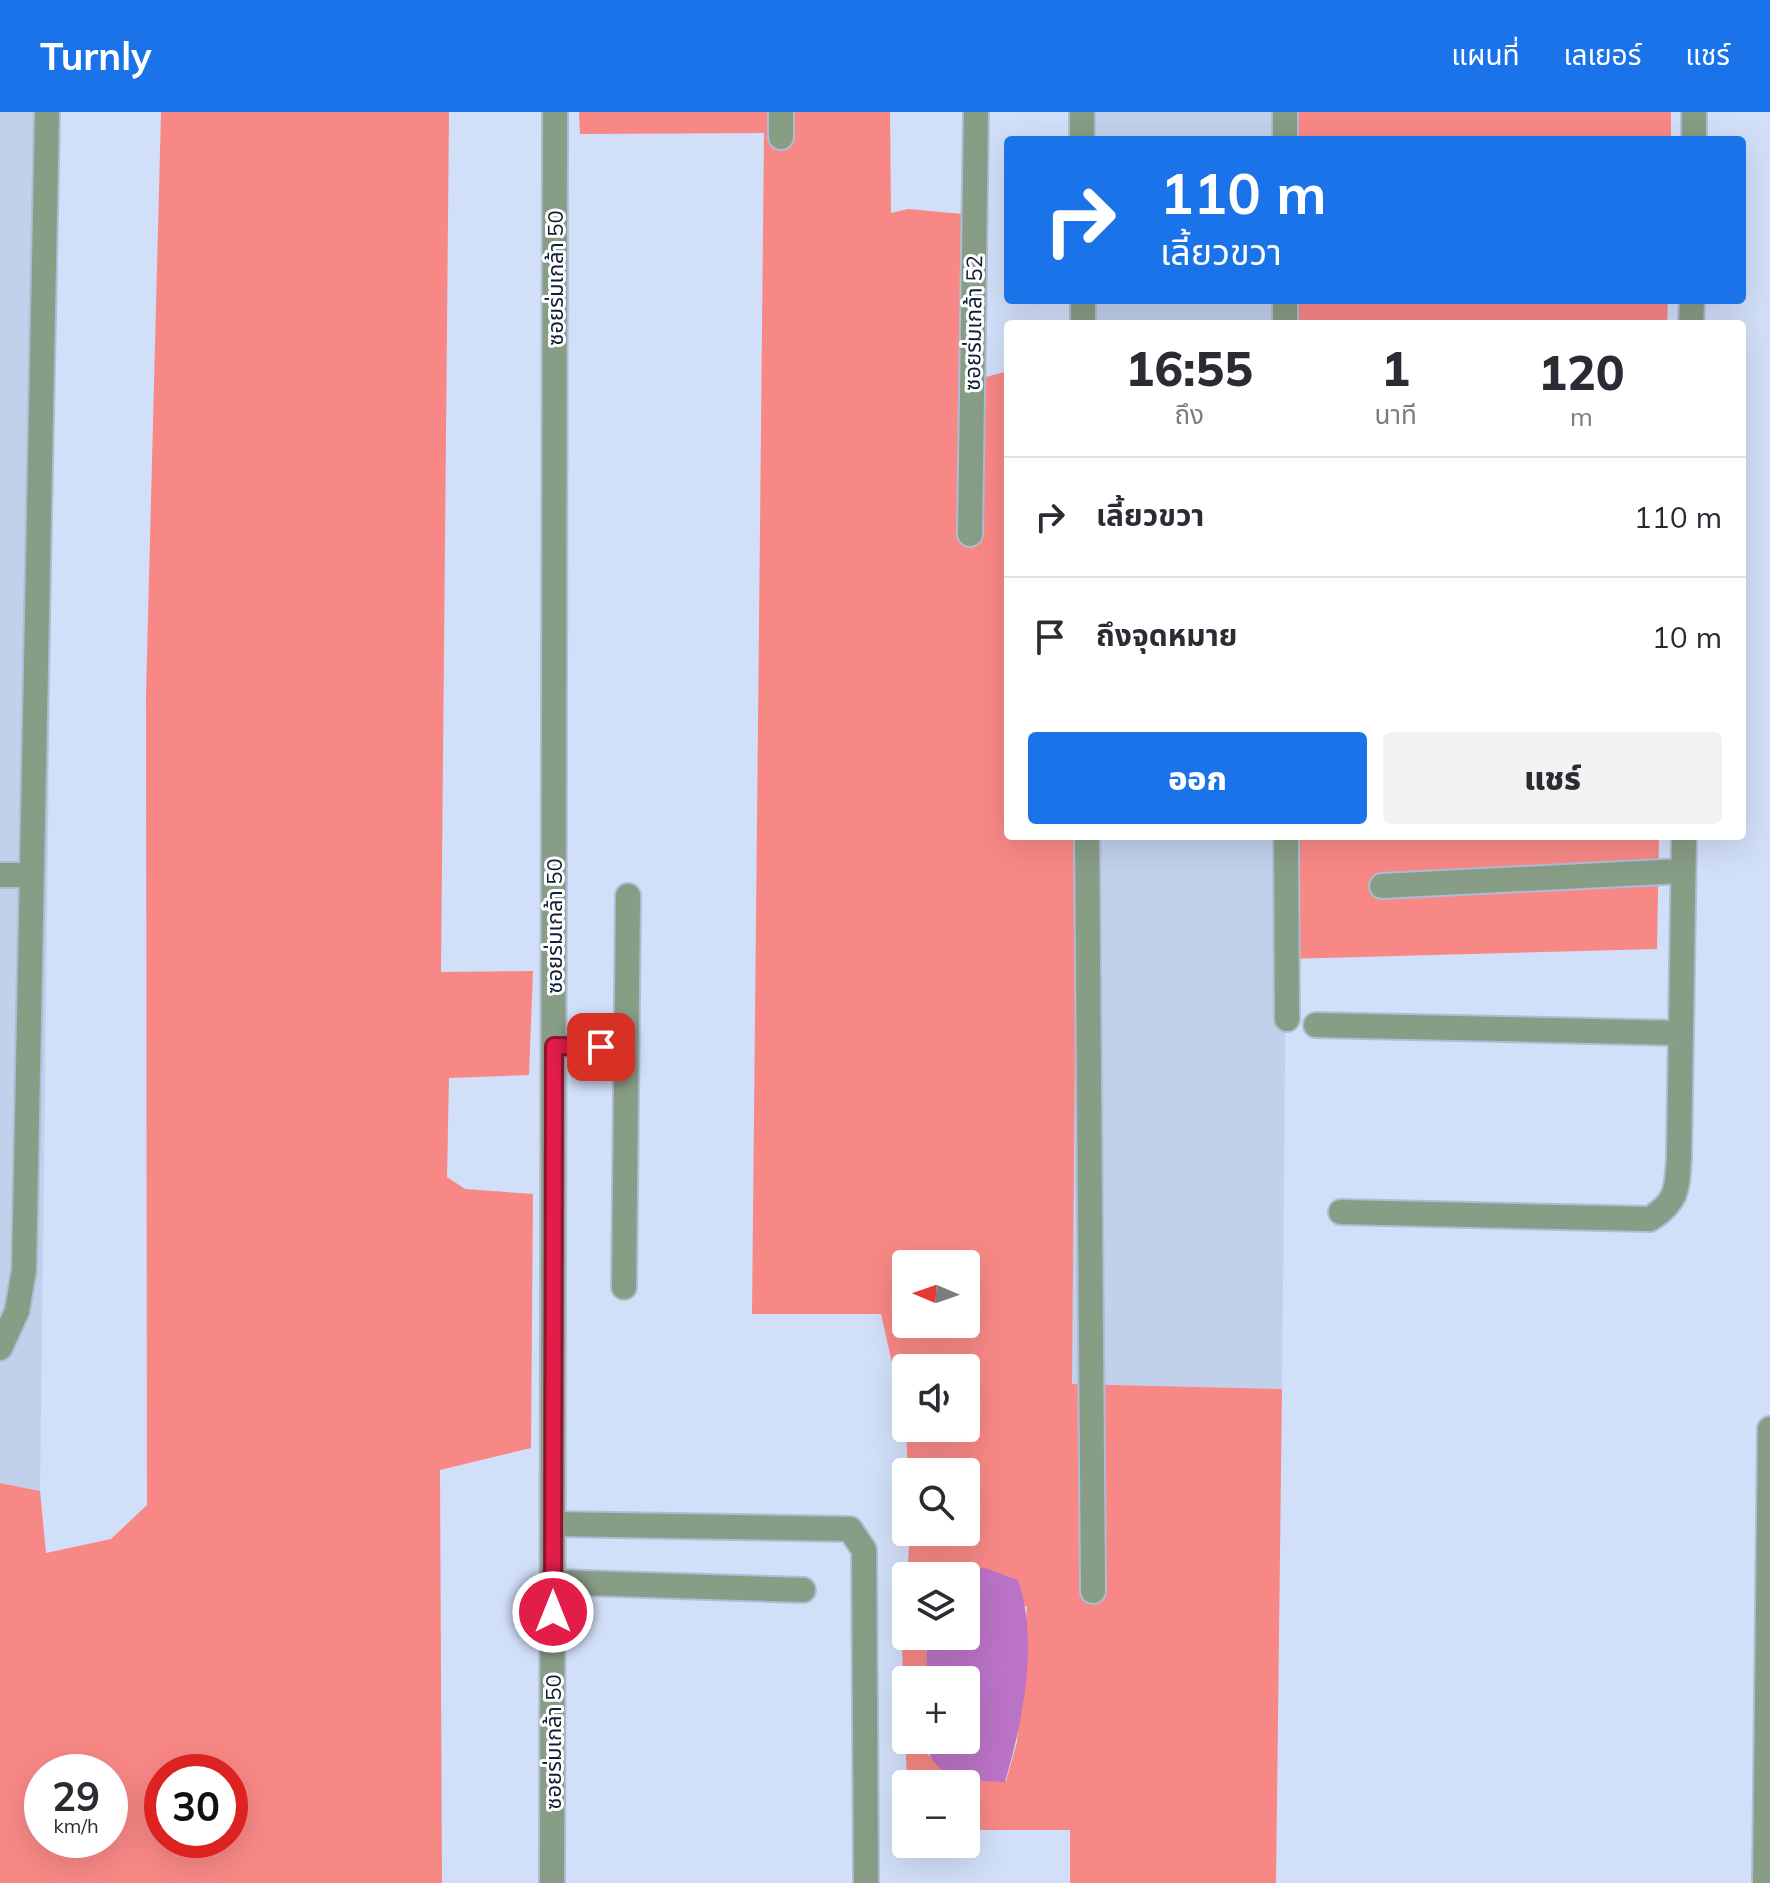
<!DOCTYPE html>
<html lang="th">
<head>
<meta charset="utf-8">
<style>
  body { margin:0; font-family:Mulish,"Noto Sans Thai",sans-serif; background:#f2f2f3; color:#2b2b33; height:100vh; display:flex; flex-direction:column; font-size:30px; white-space:nowrap }
  * { box-sizing:border-box; margin:0 }
  p { font-size:26px; color:#7c7c81 }
  .icon { flex:none; width:44px; height:44px; fill:none; stroke:currentColor; stroke-width:2; stroke-linecap:round; stroke-linejoin:round }
  .map { position:relative; flex:1; overflow:hidden }
  .drawer { position:absolute; left:1004px; top:208px; width:742px; height:520px; display:flex; flex-direction:column; background:#fff; border-radius:8px; box-shadow:0 8px 32px #0002 }
  .drawer>* { flex:none }
  .banner { position:absolute; left:1004px; top:24px; width:742px; height:168px; border-radius:8px; box-shadow:0 8px 32px #0002; background:#1a73e8; color:#fff; overflow:hidden }
  .needle { width:52px; rotate:272deg }
  .tools { position:absolute; left:892px; top:1138px; display:grid; gap:16px }
  .tools a { display:grid; place-items:center; width:88px; height:88px; border-radius:8px; background:#fff; box-shadow:0 8px 32px #0002; font-size:40px }
  .speed { position:absolute; left:24px; top:1642px; display:flex; gap:16px; font-size:40px; font-weight:700; text-align:center }
  .speed>* { display:grid; place-content:center; width:104px; height:104px; border-radius:50%; background:#fff; box-shadow:0 8px 32px #0002; line-height:1 }
  .speed small { font-size:20px; font-weight:400 }
  .speed .limit { border:12px solid #d22; background:#fff; color:#111 }
  .pin { position:absolute; display:grid; place-items:center; width:68px; height:68px; color:#fff; margin:-34px; border-radius:16px; box-shadow:0 4px 12px #0006 }
  .me { position:absolute; width:88px; margin:-44px; rotate:0deg; stroke-linejoin:round; filter:drop-shadow(0 0 6px #0008) }
  .turn { display:flex; align-items:center; gap:28px; height:168px; padding:0 24px; font-size:36px }
  .turn .icon { width:104px; height:104px; stroke-width:2.5 }
  .turn b { display:block; font-size:56px; line-height:68px }
  .eta { display:flex; justify-content:space-evenly; align-items:center; height:136px; text-align:center }
  .eta b { font-size:48px; font-weight:800; line-height:56px }
  .action { display:flex; gap:16px; margin-top:auto; padding:16px 24px }
  .action a { flex:1; height:92px; border-radius:8px; background:#1a73e8; color:#fff; font-size:32px; font-weight:800; line-height:92px; text-align:center }
  .action a+a { background:#f2f2f3; color:#2b2b33 }
  ul { padding:0; list-style:none }
  li { display:flex; align-items:center; gap:24px; height:120px; padding:0 24px; border-top:2px solid #e1e1e2 }
  li div { flex:1 }
  li b { display:block; font-size:30px }
  li em { font-style:normal }
  header { display:flex; align-items:center; gap:48px; box-sizing:border-box; height:112px; padding:0 40px; background:#1a73e8; color:#fff }
  header strong { font-size:38px }
  nav { display:flex; gap:44px; margin-inline-start:auto; font-size:28px }
  .map>svg:first-child { display:block }
  .built { fill:#c1d1eb }
  .green { fill:#f88886; fill-rule:evenodd }
  .water { fill:#bb73c6 }
  .lines { fill:none; stroke-linecap:round; stroke-linejoin:round }
  .minor-casing { stroke:#aebcd5; stroke-width:28 }
  .minor { stroke:#889d85; stroke-width:24 }
  .route-casing { stroke:#92132f; stroke-width:20 }
  .route { stroke:#e11d48; stroke-width:14 }
  .labels { text-anchor:middle; dominant-baseline:central; stroke-width:6; stroke-linejoin:round; paint-order:stroke }
  .street-label { font-size:22px; fill:#111d33; stroke:#fff }
</style>
</head>
<body>
<header>
<strong>Turnly</strong>
<nav><a>แผนที่</a><a>เลเยอร์</a><a>แชร์</a></nav>
</header>
<div class="map">
<svg width="1770" height="1771" viewBox="0 0 1770 1771">
  <rect width="100%" height="100%" fill="#d1dff8"/>
  <path class="built" d="M0,0H57L40,1379L0,1371Z
    M1084,0H1285L1284,28H1084Z
    M1082,188H1282V212H1082Z
    M1077,724H1279L1286,847L1282,1277L1072,1272Z"/>
  <path class="green" d="M161,0H449L441,860L533,859L529,963L449,966L447,1065L465,1077L533,1082L531,1336L440,1358L442,1771H0V1371L40,1379L46,1441L111,1427L147,1393L146,583ZM42,1660H110V1728H42ZM230,1660V1728H162V1660Z
    M579,0H890L891,101L908,97L974,103L975,268L1008,259V724H1077L1072,1272L1282,1277L1276,1771H1070V1718H966V1672H907L901,1509L906,1470V1524H927L926,1568H906V1628H926L928,1643L967,1668L1006,1669L1017,1630L1027,1495L954,1455L943,1464H907L910,1420H966V1360H908L906,1316H966V1256H906V1313L881,1202H752L764,21L580,22ZM906,1152H966V1212H906Z
    M1285,0H1671V28H1284Z
    M1282,188H1668L1667,212H1282Z
    M1279,724H1659L1657,837L1286,847Z"/>
  <path class="water" d="M953,1455L985,1456L1018,1468C1039,1529 1023,1609 1005,1670C971,1668 931,1670 926,1628H966V1568H926L927,1524H966V1464H943Z"/>
  <g class="lines">
    <defs>
      <path id="minor" d="M781,0V25
        M1082,0V28
        M1285,0V28
        M1694,28V0
        M1083,188V212
        M1285,188V212
        M1691,212L1692,188
        M970,422L976,0
        M1087,724L1093,1479
        M1286,724L1287,907
        M0,763H31
        M1382,774L1683,759
        M1316,913L1680,921
        M554,934L625,935
        M1341,1100L1650,1107C1678,1089 1677,1077 1679,1045L1684,724
        M624,1175L628,784
        M0,1236L17,1199L24,1158L47,0
        M553,1412L850,1417L864,1438L866,1771
        M554,1470L803,1478
        M552,1771L555,0
        M1765,1771L1770,1317"/>
    </defs>
    <use href="#minor" class="minor-casing"/>
    <use href="#minor" class="minor"/>
  </g>
  <g class="lines">
    <defs>
      <path id="route" d="M553,1500L554,934L601,935"/>
    </defs>
    <use href="#route" class="route-casing"/>
    <use href="#route" class="route"/>
  </g>
  <g class="labels">
    <g class="street-label">
      <text transform="translate(555 166) rotate(-90)">ซอยร่มเกล้า 50</text>
      <text transform="translate(973 211) rotate(-89)">ซอยร่มเกล้า 52</text>
      <text transform="translate(554 814) rotate(-90)">ซอยร่มเกล้า 50</text>
      <text transform="translate(553 1630) rotate(-90)">ซอยร่มเกล้า 50</text>
    </g>
  </g>
</svg>
<div class="tools">
<a><svg class="needle" viewBox="-14 -14 28 28"><path d="M0-13l5 13h-10z" fill="#e53935"/><path d="M0 13l5-13h-10z" fill="#7c7c81"/></svg></a>
<a><svg class="icon" aria-label="sound" viewBox="0 0 24 24"><path d="M4 9h4l5-4v14l-5-4H4zM17 9q2 3 0 6"/></svg></a>
<a><svg class="icon" aria-label="search" viewBox="0 0 24 24"><circle cx="10" cy="10" r="6"/><path d="M15 15l6 6"/></svg></a>
<a><svg class="icon" aria-label="layers" viewBox="0 0 24 24"><path d="M12 4l9 5-9 5-9-5zM3 14l9 5 9-5"/></svg></a>
<a>+</a>
<a>−</a>
</div>
<div class="speed"><div>29<small>km/h</small></div><div class="limit">30</div></div>
<div class="pin" style="left:601px;top:935px;background:#d93025"><svg class="icon" aria-label="arrive" viewBox="0 0 24 24"><path d="M6 21V4h12l-3 4 3 4H6"/></svg></div>
<svg class="me" style="left:553px;top:1500px" viewBox="-20 -20 40 40"><circle r="17" fill="#e11d48" stroke="#fff" stroke-width="3"/><path d="M0-11L8 9 0 5-8 9z" fill="#fff"/></svg>
<div class="banner">
<div class="turn"><svg class="icon" aria-label="right" viewBox="0 0 24 24"><path d="M7 20v-9h11M14 6l5 5-5 5"/></svg><div><b>110 m</b>เลี้ยวขวา</div></div>
</div>
<section class="drawer">
<div class="eta">
<div><b>16:55</b><p>ถึง</p></div>
<div><b>1</b><p>นาที</p></div>
<div><b>120</b><p>m</p></div>
</div>
<ul>
<li><svg class="icon" aria-label="right" viewBox="0 0 24 24"><path d="M7 20v-9h11M14 6l5 5-5 5"/></svg><div><b>เลี้ยวขวา</b></div><em>110 m</em></li>
<li><svg class="icon" aria-label="arrive" viewBox="0 0 24 24"><path d="M6 21V4h12l-3 4 3 4H6"/></svg><div><b>ถึงจุดหมาย</b></div><em>10 m</em></li>
</ul>
<div class="action"><a>ออก</a><a>แชร์</a></div>
</section>
</div>
</body>
</html>
